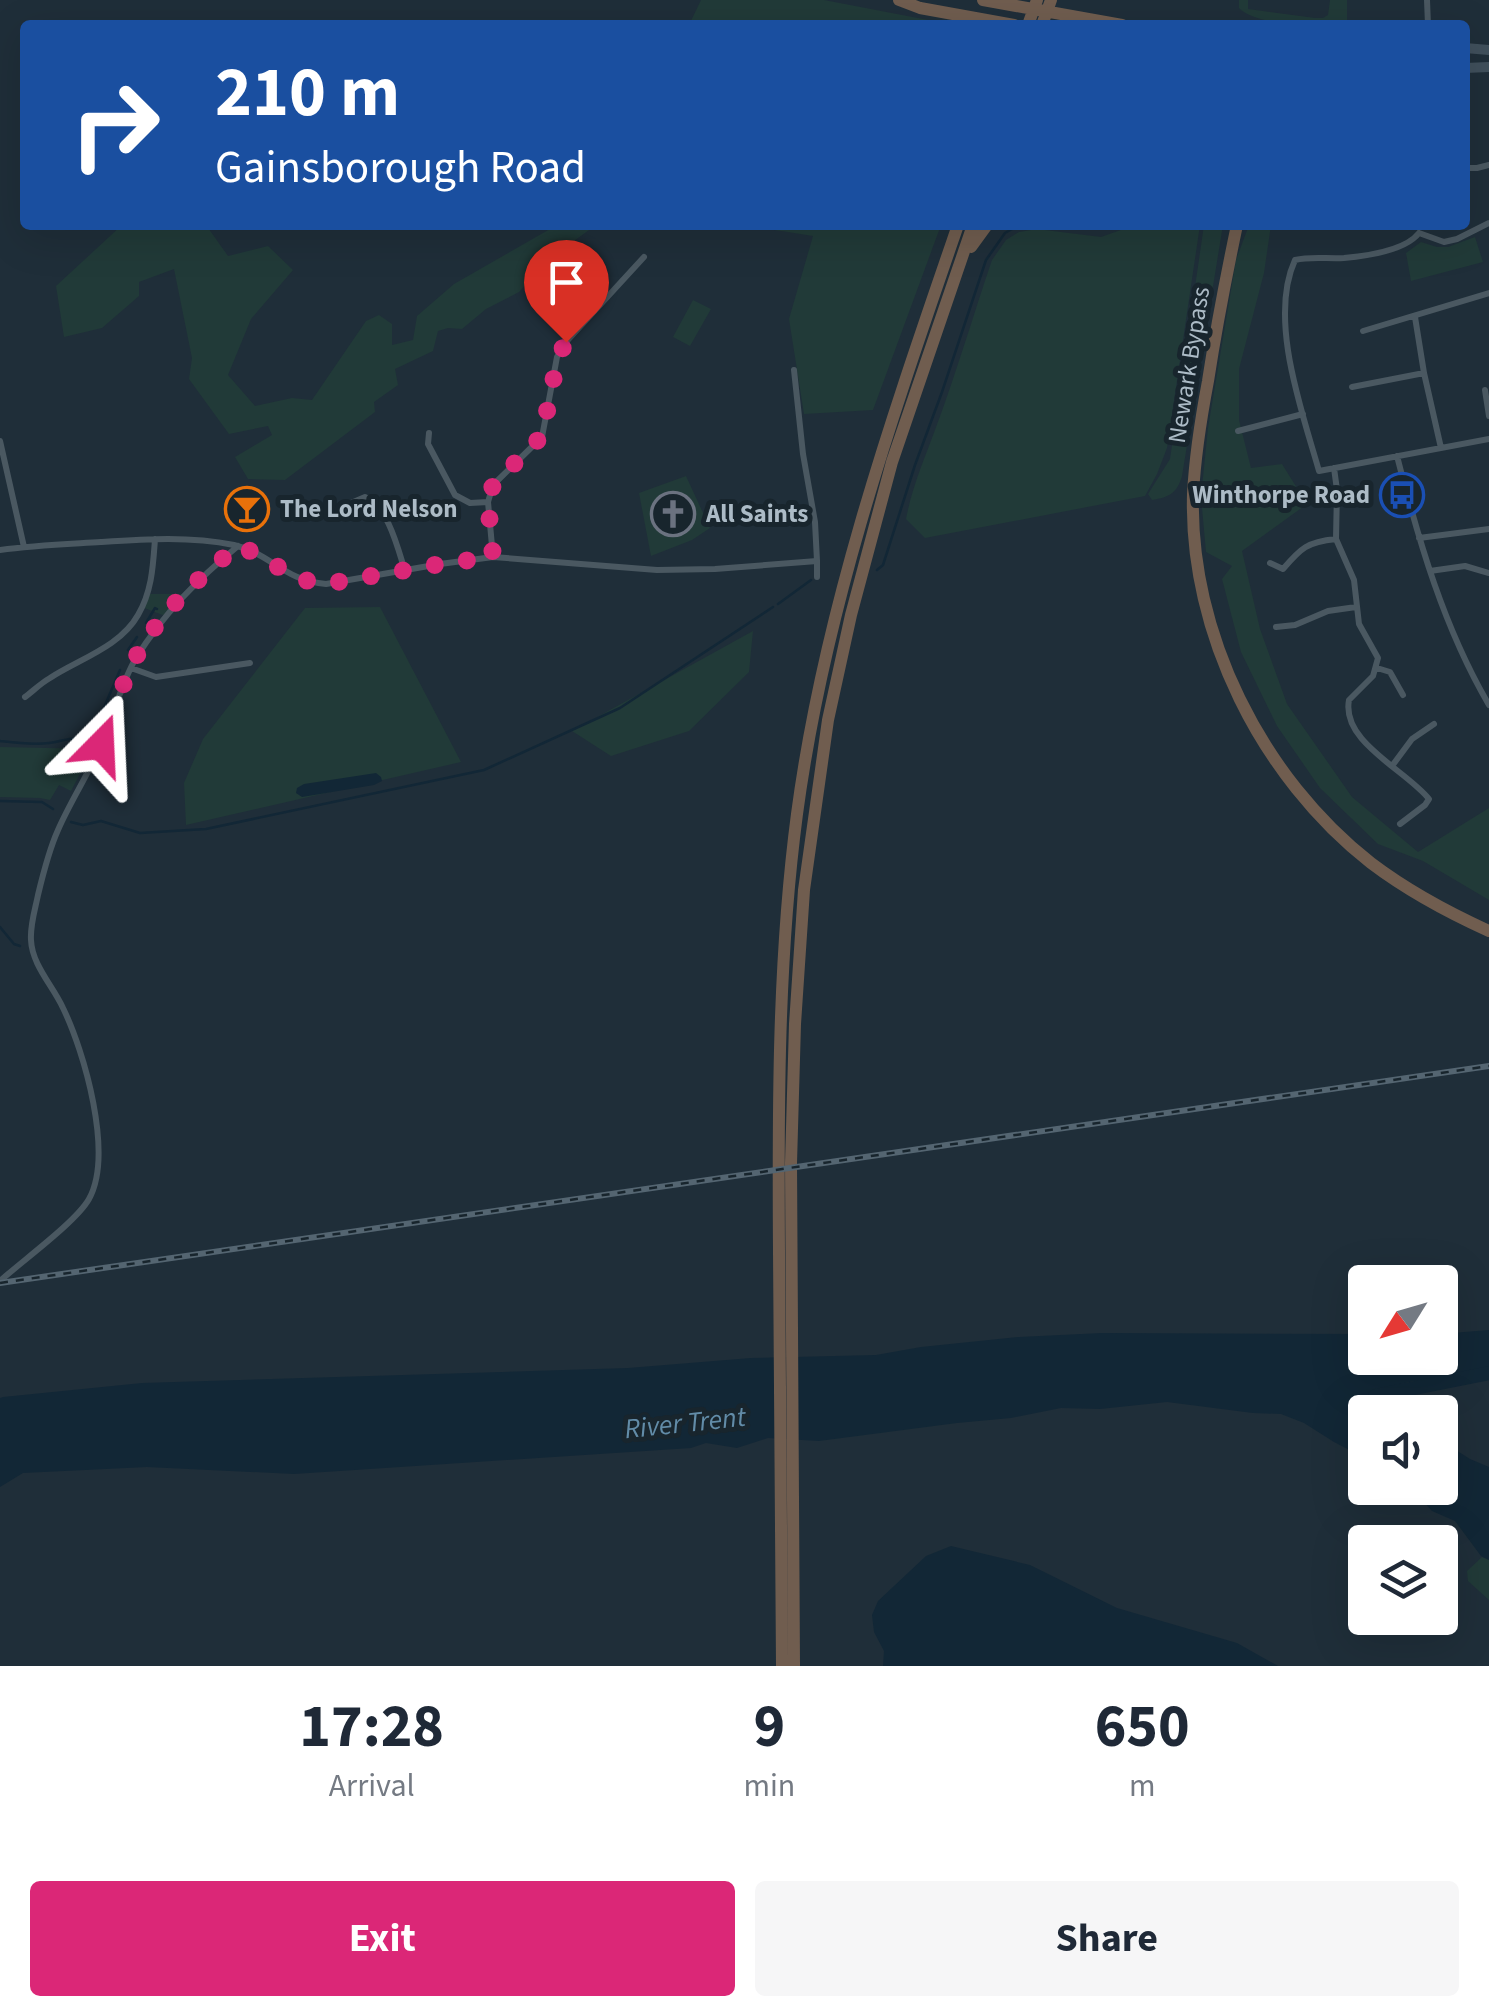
<!DOCTYPE html>
<html lang="en">
<head>
<meta charset="utf-8">
<style>
  body { margin:0; font-family:"Source Sans 3",sans-serif; background:#f6f6f7; color:#1f2937; height:100vh; display:flex; flex-direction:column; font-size:38px; white-space:nowrap }
  * { box-sizing:border-box; margin:0 }
  p { font-size:32px; color:#747a83 }
  .icon { flex:none; width:55px; height:55px; fill:none; stroke:currentColor; stroke-width:2; stroke-linecap:round; stroke-linejoin:round }
  .map { position:relative; height:1666px; overflow:hidden }
  .panel { display:flex; flex-direction:column; background:#fff; flex:1 }
  .panel>* { flex:none }
  .banner { position:absolute; left:20px; top:20px; width:1450px; height:210px; border-radius:10px; box-shadow:0 10px 40px #0002; background:#1a4fa0; color:#fff; overflow:hidden }
  .needle { width:65px; rotate:233deg }
  .tools { position:absolute; left:1348px; top:1265px; display:grid; gap:20px }
  .tools a { display:grid; place-items:center; width:110px; height:110px; border-radius:10px; background:#fff; box-shadow:0 10px 40px #0002; font-size:50px }
  .pin { position:absolute; display:grid; place-items:center; width:85px; height:85px; color:#fff; margin:-102px -42px; border-radius:50% 50% 50% 0; rotate:-45deg; box-shadow:0 0 10px #0007 }
  .pin .icon { rotate:45deg }
  .me { position:absolute; width:110px; margin:-55px; rotate:21deg; stroke-linejoin:round; filter:drop-shadow(0 0 8px #0008) }
  .turn { display:flex; align-items:center; gap:35px; height:210px; padding:0 30px; font-size:45px }
  .turn .icon { width:130px; height:130px; stroke-width:2.5 }
  .turn b { display:block; font-size:70px; line-height:85px }
  .eta { display:flex; justify-content:space-evenly; align-items:center; height:170px; text-align:center }
  .eta b { font-size:60px; font-weight:700; line-height:70px }
  .button { display:flex; gap:20px; margin-top:auto; padding:20px 30px }
  .button a { flex:1; height:115px; border-radius:10px; background:#db2777; color:#fff; font-size:40px; font-weight:700; line-height:115px; text-align:center }
  .button a+a { background:#f6f6f7; color:#1f2937 }
  .map>svg:first-child { display:block }
  .green { fill:#213a38 }
  .water { fill:#122736 }
  .lines { fill:none; stroke-linecap:round; stroke-linejoin:round }
  .stream { stroke:#122736; stroke-width:2.5 }
  .river { stroke:#122736; stroke-width:14 }
  .street { stroke:#4a5861; stroke-width:6 }
  .secondary { stroke:#40505c; stroke-width:10 }
  .highway { stroke:#705d4f; stroke-width:12 }
  .rail-casing { stroke:#546571; stroke-width:6 }
  .rail { stroke:#18252d; stroke-width:2.5; stroke-dasharray:8; stroke-linecap:butt }
  .route { stroke:#db2777; stroke-width:18; stroke-dasharray:0 32.4 }
  .labels { text-anchor:middle; dominant-baseline:central; stroke-width:10; stroke-linejoin:round; paint-order:stroke }
  .street-label { font-size:25px; fill:#acbbc6; stroke:#18252d }
  .poi-label { font-size:25px; font-weight:bold; fill:#acbbc6; stroke:#18252d; text-anchor:start }
  .water-label { font-size:28px; font-style:italic; fill:#628ca8; stroke:#18252d }
</style>
</head>
<body>
<div class="map">
<svg width="1489" height="1666" viewBox="0 0 1489 1666">
  <rect width="100%" height="100%" fill="#1f2e39"/>
  <path class="green" d="M701,0H824L954,25H689Z
    M1239,0H1248V9L1315,18H1323L1328,15L1330,0H1347V25C1320,25 1257,27 1239,8Z
    M122,225H206L228,256L268,246L293,270L251,319L228,375L255,406L292,398L312,400L366,321L379,315L392,324V345L413,340L417,316L454,284L557,225H596L549,259L519,292L486,309L462,329L448,328L438,331L433,351L395,369L398,385L374,402L375,412L285,480L248,479L235,457L272,435L268,426L229,434L189,379L192,358L174,269L139,282V296L102,328L64,337L56,286Z
    M743,225H941L873,410L804,414L789,319L813,236Z
    M1135,225H1200L1167,448L1157,474L1145,496L925,538L906,519C912,487 924,460 935,430C956,374 973,316 992,260L1006,240L1019,232L1037,229L1101,237Z
    M1204,225H1223L1182,476C1177,493 1170,497 1152,500L1148,494L1170,459Z
    M1249,225H1271L1264,273L1239,369V420L1251,468L1282,464L1307,504L1242,551L1260,629L1287,704L1352,797L1418,852L1489,808V900L1423,861L1378,844L1320,788L1277,726L1241,652L1222,579L1232,566L1206,552L1201,497L1208,428L1236,260Z
    M1475,237L1483,262L1411,281L1406,253L1421,242L1437,247H1448Z
    M693,300L711,309L690,346L673,337Z
    M686,476L710,528L692,540L651,556L639,493Z
    M147,594H184L165,616L142,607Z
    M380,607L461,762L186,825L184,783L203,739L305,608Z
    M753,631L749,672L689,731L611,756L572,731Z
    M0,747L93,749L71,791L59,785L50,800L40,798L0,797Z
    M1482,1557L1489,1560V1600L1468,1581L1467,1571Z"/>
  <path class="water" d="M376,773L381,777L382,781L374,785L302,797L296,793L297,788L304,784Z
    M1489,1330V1376L1414,1381L1387,1387L1389,1392L1415,1412H1365V1458L1334,1442L1304,1423L1281,1414L1253,1413L1167,1402L1100,1409L1061,1408L1011,1418L957,1423L819,1441L768,1438L737,1448L706,1443L691,1448L294,1474L147,1467L23,1473L0,1487V1398L3,1397L142,1383L628,1368L751,1358L876,1355L921,1347L1019,1337L1102,1333L1365,1334V1358H1440V1334Z
    M1440,1440L1470,1459L1489,1467V1560L1481,1556L1455,1521L1432,1511L1421,1499L1404,1488H1440Z
    M951,1546L1030,1565L1117,1608L1237,1643L1278,1666H883L884,1651L874,1632L872,1615L878,1601L926,1556Z"/>
  <g class="lines">
    <path class="stream" d="M1059,225C1077,228 1095,231 1112,225
      M877,570L883,565L915,465L942,392L986,260L1005,233L1019,225
      M778,604L811,580
      M146,623L155,608L157,609
      M128,650L137,637
      M97,724L120,670
      M0,741C17,743 32,745 49,743C67,741 70,735 89,741L94,728
      M0,801L42,802L53,809
      M71,822L83,825L101,821L140,833L206,829L484,770L620,708L773,607
      M0,927L14,944L20,946"/>
    <path class="river" d="M1375,1396L1489,1373"/>
    <path class="street" d="M1427,0L1428,25
      M1465,168H1477L1489,165
      M1419,233C1405,251 1366,256 1344,258C1327,259 1311,256 1295,260C1268,319 1302,411 1319,471L1489,439
      M1419,233L1444,242L1457,239L1489,223
      M1415,317L1424,373L1441,448
      M1363,331L1489,293
      M794,370L803,454L815,522L817,561
      M1352,387L1424,373
      M1485,390L1489,416
      M1238,431L1303,414
      M429,433L428,444L455,495L470,503L488,502
      M0,441L24,547
      M1397,456C1419,542 1444,628 1489,705
      M1334,468L1337,490L1336,539L1354,580L1359,624L1378,658L1373,676L1349,700C1341,742 1406,770 1429,799L1425,805L1400,824
      M351,503L365,497C388,506 398,549 405,571
      M1419,538L1489,529
      M0,550C34,545 68,544 101,542C146,539 190,536 234,545C272,554 284,581 326,584L440,564L493,557L657,570L715,569L817,561V577
      M493,557L488,502L493,485L542,437L557,357L566,342L644,257
      M1270,563L1283,569C1301,548 1307,542 1336,539
      M1430,571L1465,566L1489,573
      M1276,627L1295,625L1328,611L1356,607
      M131,668L156,677L250,663
      M1377,668L1390,672L1403,695
      M25,697C33,691 41,683 50,678C79,659 120,647 138,615C152,591 153,566 155,539
      M1392,766L1412,739L1434,724
      M0,1281C22,1261 76,1222 89,1199C114,1154 84,1051 63,1008C53,986 32,965 31,940C30,925 35,910 38,895C43,874 49,850 58,830C71,800 90,772 102,742C114,715 121,683 136,658C164,613 198,579 238,546"/>
    <path class="secondary" d="M1465,48L1489,50
      M1465,68L1489,67"/>
    <path class="highway" d="M899,0L920,8L1014,25
      M983,0L1122,25
      M1028,25L1037,0
      M1042,25L1051,0
      M1237,225C1226,277 1216,329 1208,381C1201,418 1195,456 1193,494C1189,633 1262,778 1371,863C1408,891 1447,912 1489,931
      M971,247L987,225
      M782,1666C781,1528 780,1389 779,1251C778,1105 778,958 797,814C824,611 892,417 958,225
      M794,1666L791,1163L795,1024L804,890L828,720L851,615L892,462L973,225"/>
    <defs>
      <path id="rail" d="M0,1283L1489,1066"/>
    </defs>
    <use href="#rail" class="rail-casing"/>
    <use href="#rail" class="rail"/>
  </g>
  <g class="lines">
    <path class="route" d="M101,745C112,718 120,689 133,663C156,616 197,579 238,546C272,558 288,581 326,584L440,564L493,557L488,502L493,485L542,436L558,357L566,342"/>
  </g>
  <defs>
    <symbol id="bus-ring" viewBox="-11 -11 22 22"><circle r="9.5" fill="#18252d" stroke="#1a4fb4" stroke-width="1.5"/><path d="M-5-6H5V4H4V6H2V4H-2V6H-4V4H-5ZM-3.5-4V0h7V-4ZM-3.5 1.2v1.5H-2V1.2ZM2 1.2v1.5H3.5V1.2Z" fill="#1a4fb4"/></symbol>
    <symbol id="bar-ring" viewBox="-11 -11 22 22"><circle r="9.5" fill="#18252d" stroke="#e8710a" stroke-width="1.5"/><path d="M-6-5H6L.8 .8V4.5H3.5V6h-7V4.5H-.8V.8Z" fill="#e8710a"/></symbol>
    <symbol id="church-ring" viewBox="-11 -11 22 22"><circle r="9.5" fill="#18252d" stroke="#6b7280" stroke-width="1.5"/><path d="M-1.2-6h2.4v3.5h3.3v2.4h-3.3V6h-2.4V-.1h-3.3v-2.4h3.3Z" fill="#6b7280"/></symbol>
  </defs>
  <g fill-rule="evenodd">
    <use href="#bus-ring" x="1377" y="470" width="50" height="50"/>
    <use href="#bar-ring" x="222" y="484" width="50" height="50"/>
    <use href="#church-ring" x="648" y="489" width="50" height="50"/>
  </g>
  <g class="labels">
    <g class="street-label">
      <text transform="translate(1189 365) rotate(-81)">Newark Bypass</text>
    </g>
    <g class="poi-label">
      <text x="1370" y="495" text-anchor="end">Winthorpe Road</text>
      <text x="280" y="509">The Lord Nelson</text>
      <text x="706" y="514">All Saints</text>
    </g>
    <g class="water-label">
      <text transform="translate(685 1423) rotate(-6)">River Trent</text>
    </g>
  </g>
</svg>
<div class="tools">
<a><svg class="needle" viewBox="-14 -14 28 28"><path d="M0-13l5 13h-10z" fill="#e53935"/><path d="M0 13l5-13h-10z" fill="#747a83"/></svg></a>
<a><svg class="icon" aria-label="sound" viewBox="0 0 24 24"><path d="M4 9h4l5-4v14l-5-4H4zM17 9q2 3 0 6"/></svg></a>
<a><svg class="icon" aria-label="layers" viewBox="0 0 24 24"><path d="M12 4l9 5-9 5-9-5zM3 14l9 5 9-5"/></svg></a>
</div>
<div class="pin" style="left:566px;top:342px;background:#d93025"><svg class="icon" aria-label="arrive" viewBox="0 0 24 24"><path d="M6 21V4h12l-3 4 3 4H6"/></svg></div>
<svg class="me" style="left:101px;top:745px" viewBox="-20 -20 40 40"><path d="M0-17L14 15 0 8-14 15z" fill="#db2777" stroke="#fff" stroke-width="4"/></svg>
<div class="banner">
<div class="turn"><svg class="icon" aria-label="right" viewBox="0 0 24 24"><path d="M7 20v-9h11M14 6l5 5-5 5"/></svg><div><b>210 m</b>Gainsborough Road</div></div>
</div>
</div>
<section class="panel">
<div class="eta">
<div><b>17:28</b><p>Arrival</p></div>
<div><b>9</b><p>min</p></div>
<div><b>650</b><p>m</p></div>
</div>
<div class="button"><a>Exit</a><a>Share</a></div>
</section>
</body>
</html>
